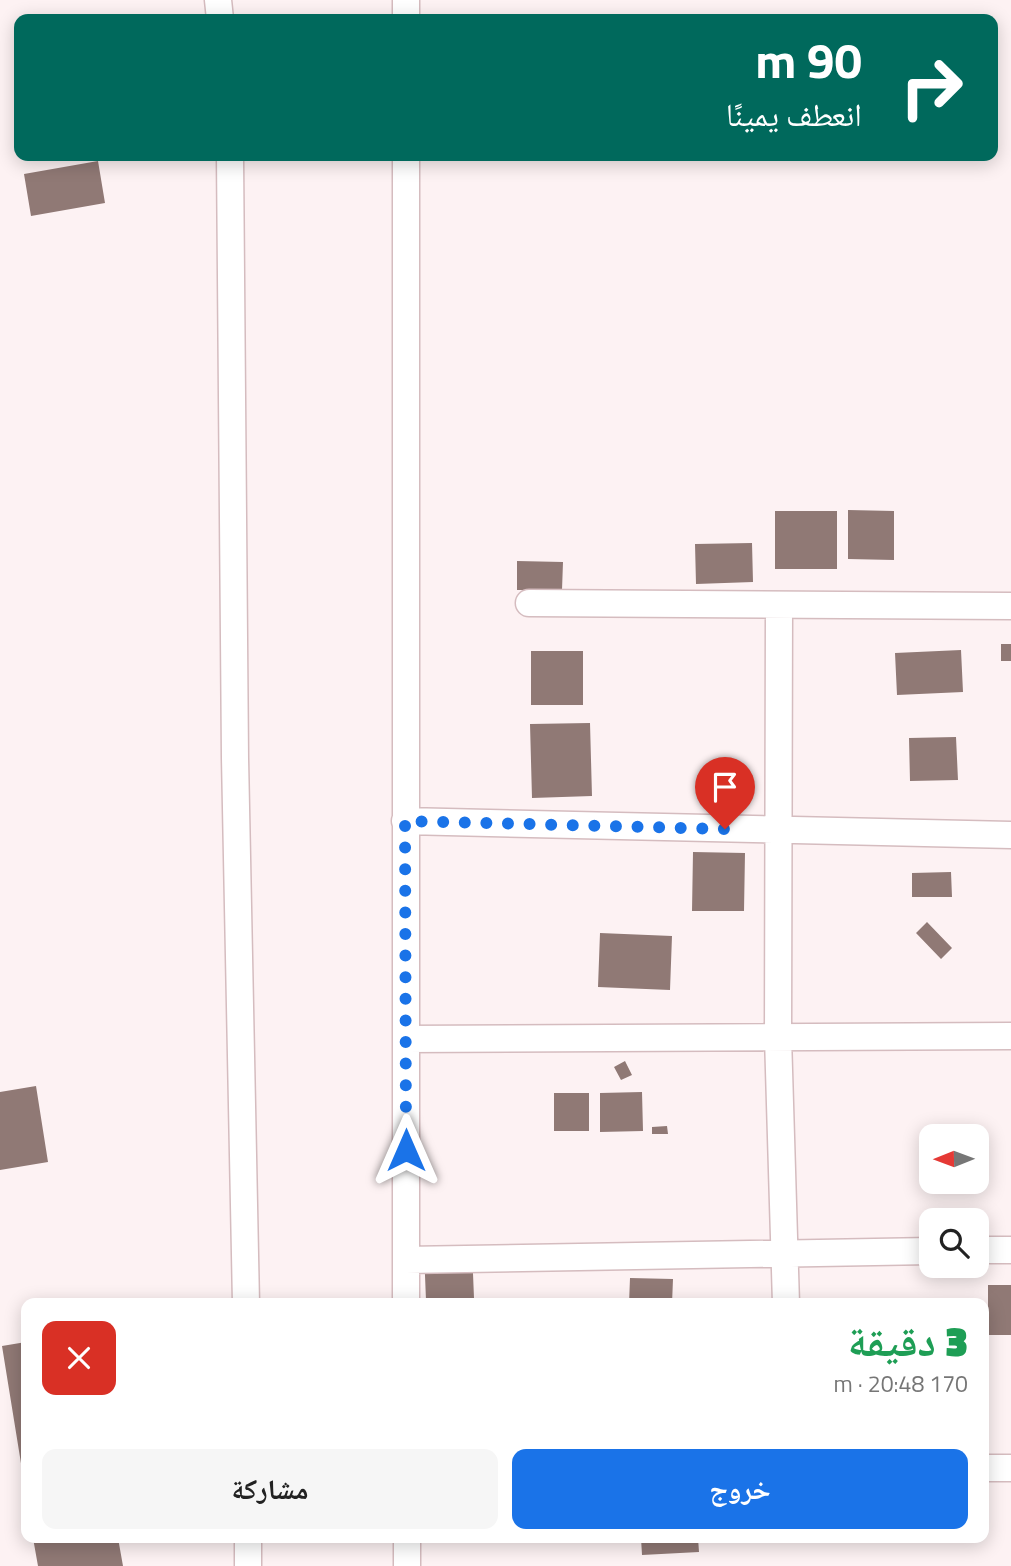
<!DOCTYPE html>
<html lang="ar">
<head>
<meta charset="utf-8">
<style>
  body { margin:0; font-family:"Titillium Web","Noto Naskh Arabic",sans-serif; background:#f6f6f6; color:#222; direction:rtl; height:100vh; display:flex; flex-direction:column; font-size:26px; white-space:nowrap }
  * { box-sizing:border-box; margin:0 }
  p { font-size:23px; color:#767676 }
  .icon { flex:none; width:38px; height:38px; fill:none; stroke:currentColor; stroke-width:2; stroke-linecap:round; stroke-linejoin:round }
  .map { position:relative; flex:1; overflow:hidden; direction:ltr }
  .details { position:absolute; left:21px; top:1298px; width:968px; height:245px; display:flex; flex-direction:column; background:#fff; border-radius:14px; box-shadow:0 4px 18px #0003; direction:rtl }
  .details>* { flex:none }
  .guide { position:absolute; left:14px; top:14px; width:984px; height:147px; border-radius:14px; box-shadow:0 4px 18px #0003; direction:rtl; background:#00695c; color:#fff; overflow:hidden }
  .needle { width:46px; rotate:269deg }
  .tools { position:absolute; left:919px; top:1124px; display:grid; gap:14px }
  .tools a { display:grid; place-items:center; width:70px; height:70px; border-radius:14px; background:#fff; box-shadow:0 4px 18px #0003; font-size:35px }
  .pin { position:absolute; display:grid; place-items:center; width:60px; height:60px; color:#fff; margin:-72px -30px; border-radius:50% 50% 50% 0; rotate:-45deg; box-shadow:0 0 7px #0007 }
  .pin .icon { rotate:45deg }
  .me { position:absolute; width:77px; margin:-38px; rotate:0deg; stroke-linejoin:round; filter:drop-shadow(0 0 5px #0008) }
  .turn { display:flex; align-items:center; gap:24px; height:147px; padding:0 21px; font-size:32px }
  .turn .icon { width:91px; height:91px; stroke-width:2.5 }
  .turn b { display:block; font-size:49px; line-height:60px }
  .round { display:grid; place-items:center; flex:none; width:74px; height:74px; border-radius:14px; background:#f6f6f6 }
  .overview { display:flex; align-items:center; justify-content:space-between; height:119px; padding:0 21px }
  h1 { font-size:42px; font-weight:800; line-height:52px; color:#1e9e55 }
  .button { display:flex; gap:14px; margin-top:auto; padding:14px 21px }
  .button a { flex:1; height:80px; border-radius:14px; background:#1a73e8; color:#fff; font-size:28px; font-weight:800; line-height:80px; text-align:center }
  .button a+a { background:#f6f6f6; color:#222 }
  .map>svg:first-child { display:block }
  .building { fill:#907975 }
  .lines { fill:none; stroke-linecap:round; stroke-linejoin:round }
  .minor-casing { stroke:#d5bcbf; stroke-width:29 }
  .minor { stroke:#fff; stroke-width:26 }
  .route { stroke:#1a73e8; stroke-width:12; stroke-dasharray:0 21.6 }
</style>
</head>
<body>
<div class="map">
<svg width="1011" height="1566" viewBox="0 0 1011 1566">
  <rect width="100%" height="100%" fill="#fdf2f3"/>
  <path class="building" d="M98,161L105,203L31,216L24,174Z
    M848,510L894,511V560L848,559Z
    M775,511H837V569H775Z
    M752,543L753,582L696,584L695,544Z
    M517,561L563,562L562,590H517Z
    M1001,644H1011V661H1001Z
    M961,650L963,692L897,695L895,653Z
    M531,651H583V705H531Z
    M590,723L592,796L532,798L530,724Z
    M956,737L958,780L910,781L909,738Z
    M693,852L745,853L744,911H692Z
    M951,872L952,897H912V873Z
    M927,922L952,948L941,959L916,933Z
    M600,933L672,936L670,990L598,987Z
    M625,1061L632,1075L621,1080L614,1067Z
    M36,1086L48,1162L0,1170V1092Z
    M642,1092L643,1131L600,1132V1093Z
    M554,1093H589V1131H554Z
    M667,1126L668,1134H652V1127Z
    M472,1249L474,1298L426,1300L424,1251Z
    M630,1278L673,1279L672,1304H629Z
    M988,1285H1011V1335H988Z
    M26,1342V1488H25L2,1346Z
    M33,1538H118L123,1566H38Z
    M641,1538H698L699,1552L642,1555Z"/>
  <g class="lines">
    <defs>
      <path id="minor" d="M218,0L220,19
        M406,19V0
        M230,156L235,758L246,1304
        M406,156V1304
        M529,603L1011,606
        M779,607L778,1037L786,1304
        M405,821L1011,835
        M406,1039L1011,1036
        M976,1250H1011
        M406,1260L931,1251
        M984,1468H1011
        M407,1538V1566
        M248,1566V1538"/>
    </defs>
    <use href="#minor" class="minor-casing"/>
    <use href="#minor" class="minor"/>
  </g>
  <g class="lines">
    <path class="route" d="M406,1150L405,821L725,829"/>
  </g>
</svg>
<div class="tools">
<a><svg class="needle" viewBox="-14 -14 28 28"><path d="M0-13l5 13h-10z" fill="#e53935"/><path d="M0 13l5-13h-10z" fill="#767676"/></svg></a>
<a><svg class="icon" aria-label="search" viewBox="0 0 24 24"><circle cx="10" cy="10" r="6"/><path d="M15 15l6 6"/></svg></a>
</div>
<div class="pin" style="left:725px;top:829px;background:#d93025"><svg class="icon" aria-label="arrive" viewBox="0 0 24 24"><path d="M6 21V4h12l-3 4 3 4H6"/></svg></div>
<svg class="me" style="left:406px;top:1150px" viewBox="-20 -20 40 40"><path d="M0-17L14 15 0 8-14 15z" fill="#1a73e8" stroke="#fff" stroke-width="4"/></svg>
<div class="guide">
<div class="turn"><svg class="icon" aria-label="right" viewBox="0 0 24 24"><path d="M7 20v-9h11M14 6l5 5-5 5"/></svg><div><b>90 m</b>انعطف يمينًا</div></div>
</div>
<section class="details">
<div class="overview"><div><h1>3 دقيقة</h1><p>170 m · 20:48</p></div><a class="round" style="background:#d93025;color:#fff"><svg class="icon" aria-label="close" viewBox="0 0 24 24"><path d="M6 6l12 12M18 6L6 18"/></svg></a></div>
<div class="button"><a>خروج</a><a>مشاركة</a></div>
</section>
</div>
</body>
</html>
